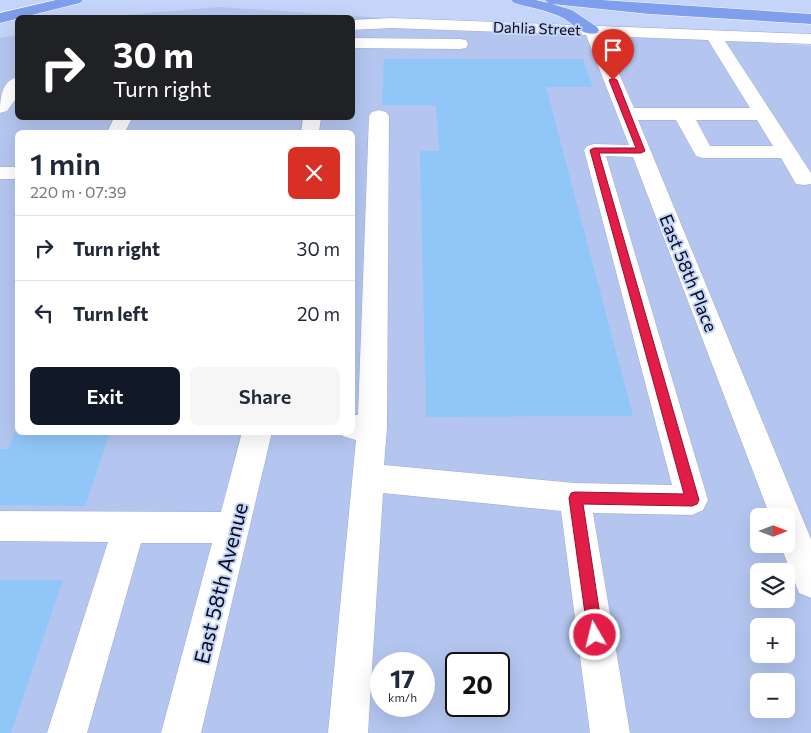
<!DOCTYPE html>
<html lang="en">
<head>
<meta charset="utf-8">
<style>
  body { margin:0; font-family:Commissioner,sans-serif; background:#f6f6f7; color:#1f2937; height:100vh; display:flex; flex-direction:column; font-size:19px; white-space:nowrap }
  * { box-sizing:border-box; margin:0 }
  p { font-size:16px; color:#747a83 }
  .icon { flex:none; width:28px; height:28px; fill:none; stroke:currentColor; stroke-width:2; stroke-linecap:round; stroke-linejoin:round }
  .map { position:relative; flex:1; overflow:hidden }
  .panel { position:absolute; left:15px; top:130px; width:340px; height:305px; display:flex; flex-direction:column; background:#fff; border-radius:8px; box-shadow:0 5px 20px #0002 }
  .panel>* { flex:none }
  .hud { position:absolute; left:15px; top:15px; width:340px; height:105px; border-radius:8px; box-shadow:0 5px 20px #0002; background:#202124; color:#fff; overflow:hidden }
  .needle { width:32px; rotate:90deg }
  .controls { position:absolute; left:750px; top:508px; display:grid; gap:10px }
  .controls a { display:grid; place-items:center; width:45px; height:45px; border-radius:8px; background:#fff; box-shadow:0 5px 20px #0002; font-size:25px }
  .speed { position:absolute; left:370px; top:652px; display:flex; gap:10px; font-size:25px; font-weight:700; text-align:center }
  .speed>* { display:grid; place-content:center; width:65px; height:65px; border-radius:50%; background:#fff; box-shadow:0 5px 20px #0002; line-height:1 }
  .speed small { font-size:12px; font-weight:400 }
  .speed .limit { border:2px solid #111; border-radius:8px; background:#fff; color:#111 }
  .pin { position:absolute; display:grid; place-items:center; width:42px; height:42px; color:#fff; margin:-51px -21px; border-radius:50% 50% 50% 0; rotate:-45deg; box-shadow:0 0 5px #0007 }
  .pin .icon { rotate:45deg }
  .me { position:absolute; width:55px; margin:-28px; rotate:352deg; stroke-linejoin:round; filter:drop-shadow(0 0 4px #0008) }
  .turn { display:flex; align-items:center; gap:18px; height:105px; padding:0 15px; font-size:22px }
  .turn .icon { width:65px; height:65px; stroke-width:2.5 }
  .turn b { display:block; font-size:35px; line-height:42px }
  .round { display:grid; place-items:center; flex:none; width:52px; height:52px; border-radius:8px; background:#f6f6f7 }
  .overview { display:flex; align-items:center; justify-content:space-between; height:85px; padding:0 15px }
  h1 { font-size:30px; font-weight:600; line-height:38px }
  .primary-button { display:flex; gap:10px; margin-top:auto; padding:10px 15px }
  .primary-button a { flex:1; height:58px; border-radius:8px; background:#111827; color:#fff; font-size:20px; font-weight:600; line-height:58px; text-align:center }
  .primary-button a+a { background:#f6f6f7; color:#1f2937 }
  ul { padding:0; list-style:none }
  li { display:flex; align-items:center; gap:15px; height:65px; padding:0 15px; border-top:1px solid #e0e1e3 }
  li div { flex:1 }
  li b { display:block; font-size:19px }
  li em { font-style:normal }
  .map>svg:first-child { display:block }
  .built { fill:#b4c6f0; fill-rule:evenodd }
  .building { fill:#91c7f8 }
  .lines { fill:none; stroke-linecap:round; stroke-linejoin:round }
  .minor-casing { stroke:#9cabce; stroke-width:1 }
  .highway-casing { stroke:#fff; stroke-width:1 }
  .minor { fill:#fff; fill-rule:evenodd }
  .highway { fill:#7f9fee; fill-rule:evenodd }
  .route { fill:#e11d48; stroke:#92132f }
  .labels { text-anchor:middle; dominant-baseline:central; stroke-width:4; stroke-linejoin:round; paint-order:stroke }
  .far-street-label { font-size:15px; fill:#070b17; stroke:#c5d5fa }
  .street-label { font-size:18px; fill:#070b17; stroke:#c5d5fa }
  .near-street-label { font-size:21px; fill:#070b17; stroke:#c5d5fa }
</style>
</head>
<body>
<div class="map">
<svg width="811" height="733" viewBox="0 0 811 733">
  <rect width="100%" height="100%" fill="#c5d5fa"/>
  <path class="built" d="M219,7L811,46V733H0V38L17,35L18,118H352V18L100,17ZM18,132H352V432H18ZM759,516H786V544H759ZM759,571H786V599H759ZM759,626H786V654H759ZM381,664H424V706H381ZM456,664H499V706H456ZM759,681H786V709H759Z"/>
  <path class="building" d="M384,59H583L593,87H546L633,416L426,417L420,151H439L436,105H382Z
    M15,432H110L85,506L0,505V449H8Z
    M0,580H63L11,733H0Z"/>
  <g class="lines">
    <defs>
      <path id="minor" d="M391,18L811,34V44L725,41L811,173V184L804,185L796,184L781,158H703L696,156L676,120H638L811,539V598L799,593L780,544H786V516H770L633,157L606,156L708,500L703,510L692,515L593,513L630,733H590L561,511L383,493L368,733H328L356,440L342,436L340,432H352V415H358L369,116L372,112L379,110L386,112L389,116L387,428L384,465L575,483L672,485L584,150L587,146L594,144L629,145L586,35L391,28L352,30V20ZM602,36L708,40L750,108H634ZM696,120H757L773,146H710Z
        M352,38L460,39L466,40L468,44L466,48L460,49L352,48Z
        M18,77V96L7,111L0,113C0,99 1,81 18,77Z
        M114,118H132L125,132H107Z
        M303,118H321L319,132H301Z
        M0,167H18V179H0Z
        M242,432H272L201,733H161L212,543H141L87,733H47L108,542L0,541V511L221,512Z"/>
      <path id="highway" d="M56,0H83L80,3L0,23V13Z
        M511,0H536L548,3L545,0H602L811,14V24L649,14L552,4L572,10L597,27L599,30L597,33C581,37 572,21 559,16C545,10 528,7 514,3Z"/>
    </defs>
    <use href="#minor" class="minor-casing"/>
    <use href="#highway" class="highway-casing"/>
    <use href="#minor" class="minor"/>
    <use href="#highway" class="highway"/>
  </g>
  <path class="route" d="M613,78L617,80L645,151L641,153H599L699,500L697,504L692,506L583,504L603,635L601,640L595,643L590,640L588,635L569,498L571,493L575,492L684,494L590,150L594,148H636L609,80Z"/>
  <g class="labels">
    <g class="far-street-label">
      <text transform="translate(537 28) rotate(2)">Dahlia Street</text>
    </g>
    <g class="street-label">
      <text transform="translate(689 273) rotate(68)">East 58th Place</text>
    </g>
    <g class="near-street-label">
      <text transform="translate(220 583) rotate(-76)">East 58th Avenue</text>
    </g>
  </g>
</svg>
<div class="controls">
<a><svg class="needle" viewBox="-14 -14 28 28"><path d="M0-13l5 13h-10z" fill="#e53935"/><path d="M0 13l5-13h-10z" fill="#747a83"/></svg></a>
<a><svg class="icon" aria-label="layers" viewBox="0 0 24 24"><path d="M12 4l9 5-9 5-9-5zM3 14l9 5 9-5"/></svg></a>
<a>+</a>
<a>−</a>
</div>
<div class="speed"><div>17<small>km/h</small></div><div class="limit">20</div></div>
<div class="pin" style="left:613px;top:80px;background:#d93025"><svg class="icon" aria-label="arrive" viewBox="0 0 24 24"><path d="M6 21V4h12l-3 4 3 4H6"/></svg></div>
<svg class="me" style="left:595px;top:635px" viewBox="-20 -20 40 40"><circle r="17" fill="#e11d48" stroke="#fff" stroke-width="3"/><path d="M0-11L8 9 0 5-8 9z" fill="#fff"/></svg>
<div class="hud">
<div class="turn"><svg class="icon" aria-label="right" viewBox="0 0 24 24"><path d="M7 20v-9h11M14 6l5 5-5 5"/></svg><div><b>30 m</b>Turn right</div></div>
</div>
<section class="panel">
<div class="overview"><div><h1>1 min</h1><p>220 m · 07:39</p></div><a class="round" style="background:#d93025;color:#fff"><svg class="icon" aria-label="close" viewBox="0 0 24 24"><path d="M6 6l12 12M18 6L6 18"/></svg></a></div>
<ul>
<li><svg class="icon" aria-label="right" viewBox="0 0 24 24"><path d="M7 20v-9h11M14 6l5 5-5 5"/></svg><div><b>Turn right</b></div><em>30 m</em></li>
<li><svg class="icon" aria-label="left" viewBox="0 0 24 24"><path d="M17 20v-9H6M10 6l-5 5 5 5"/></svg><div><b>Turn left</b></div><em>20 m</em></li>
</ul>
<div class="primary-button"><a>Exit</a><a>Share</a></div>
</section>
</div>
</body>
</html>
